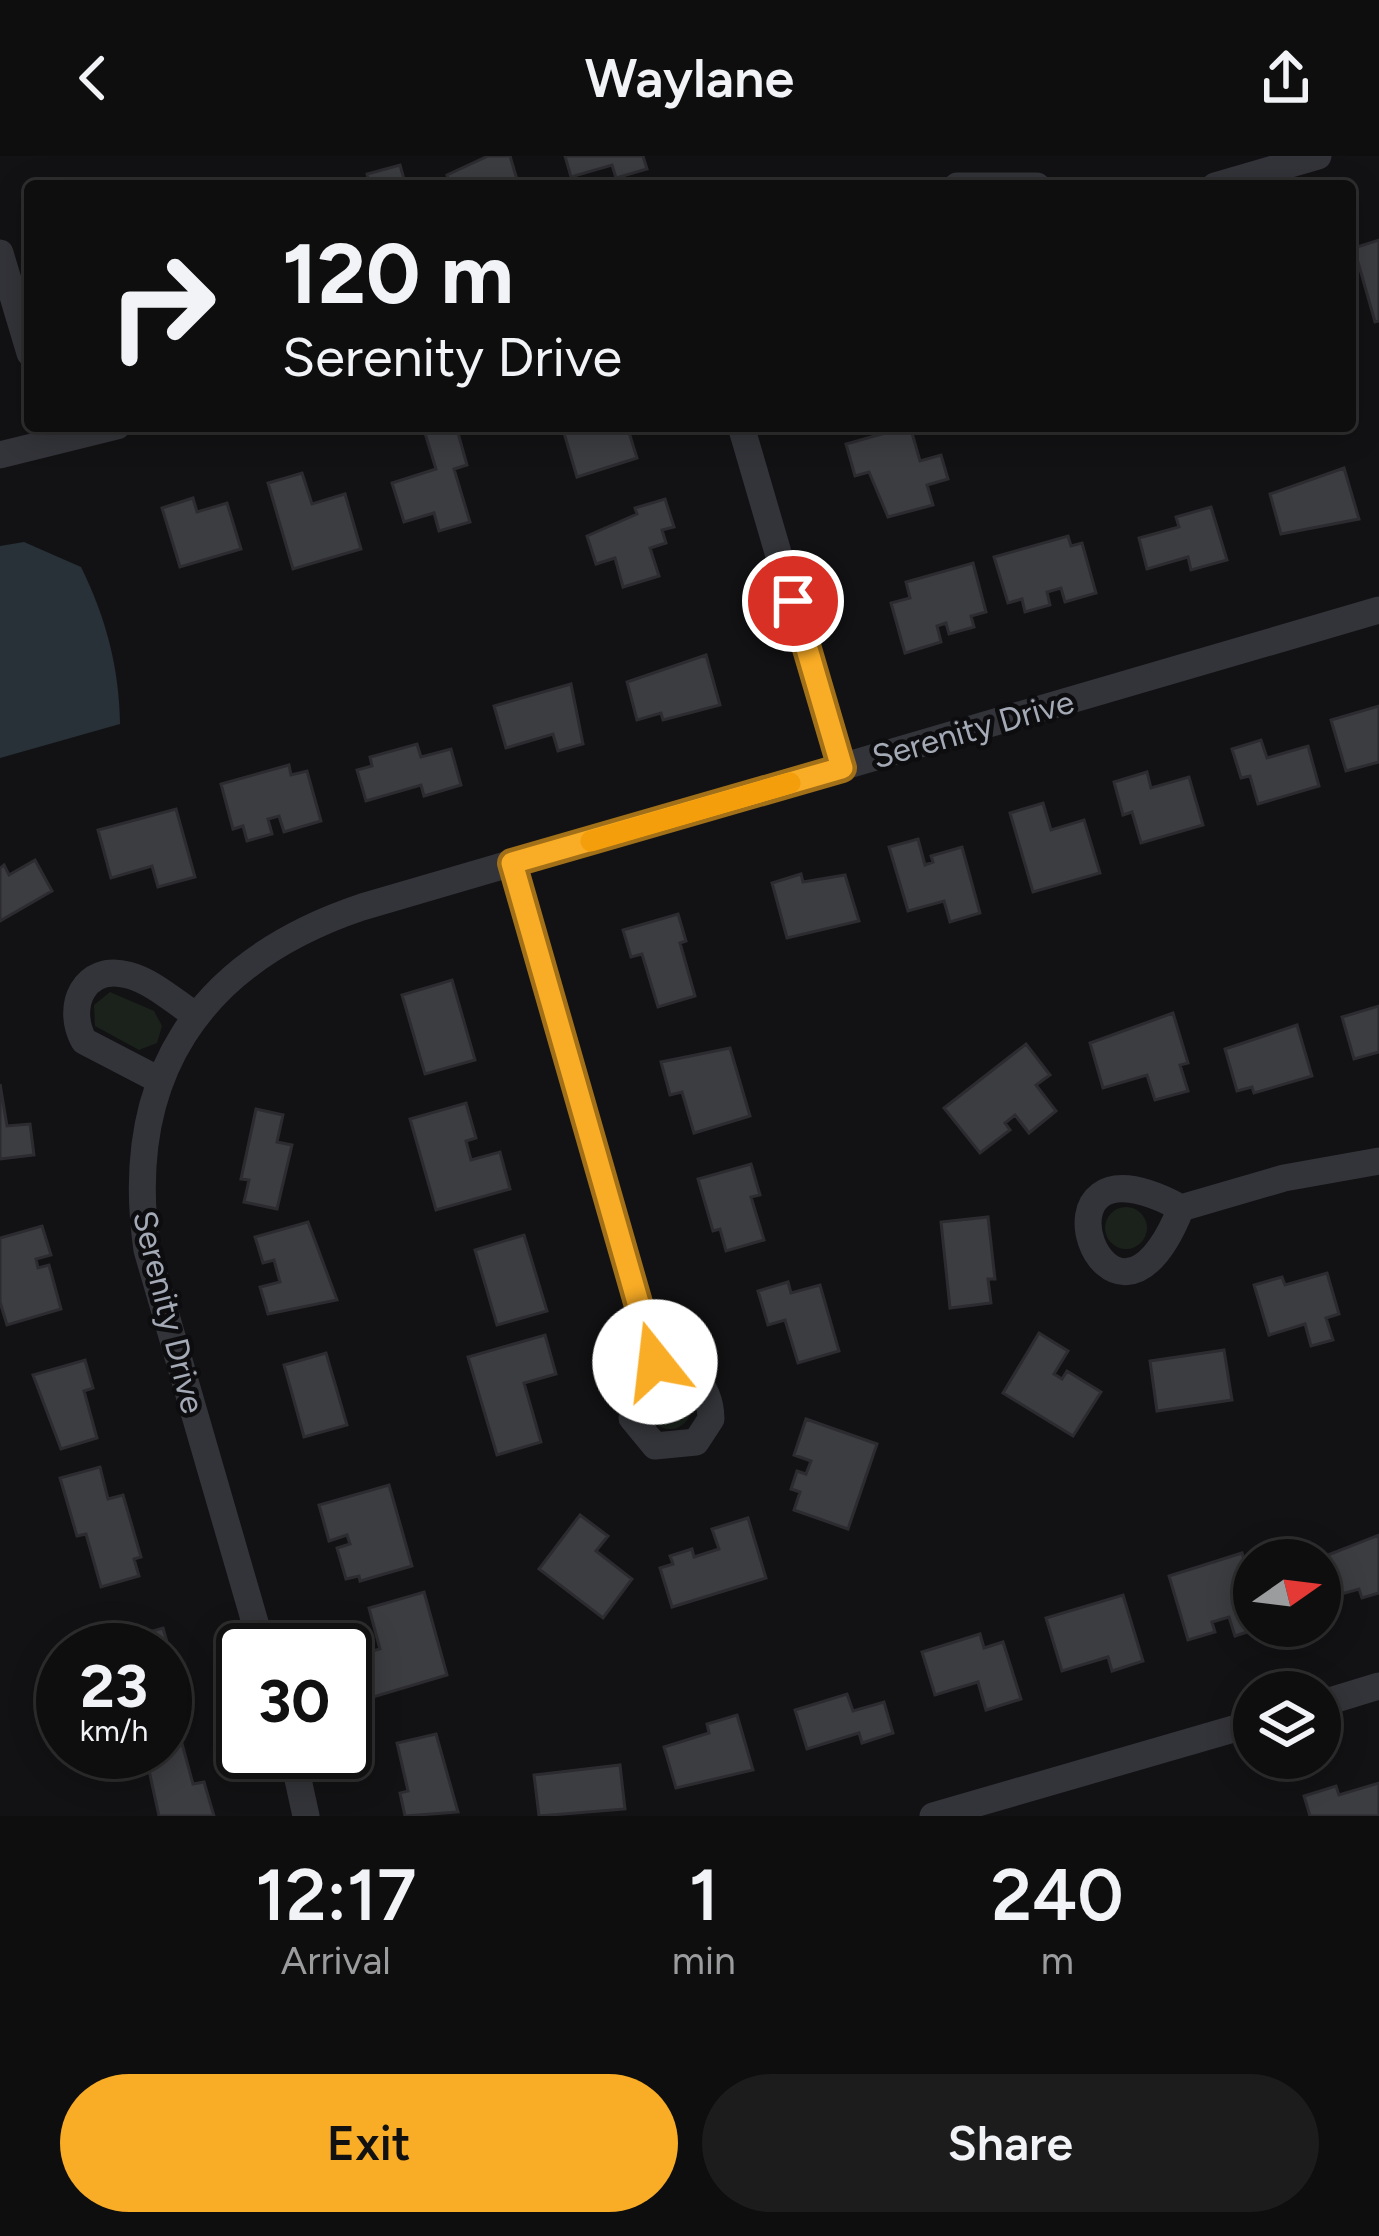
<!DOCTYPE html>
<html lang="en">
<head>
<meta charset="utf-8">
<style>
  body { margin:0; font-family:Figtree,sans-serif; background:#1c1c1d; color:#f1f3f6; height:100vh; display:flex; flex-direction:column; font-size:45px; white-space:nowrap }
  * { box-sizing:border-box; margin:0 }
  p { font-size:39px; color:#9b9c9e }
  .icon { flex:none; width:66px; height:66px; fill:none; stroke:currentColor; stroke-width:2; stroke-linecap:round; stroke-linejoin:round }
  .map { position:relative; height:1660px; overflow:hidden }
  .side { display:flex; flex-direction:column; background:#0e0e0f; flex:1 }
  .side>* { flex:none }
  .banner { position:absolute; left:24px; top:24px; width:1332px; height:252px; border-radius:12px; box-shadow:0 6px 30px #0003,0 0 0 3px #2e2e2f; background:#0e0e0f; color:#f1f3f6; overflow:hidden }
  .needle { width:78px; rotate:76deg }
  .controls { position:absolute; left:1233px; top:1383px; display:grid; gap:24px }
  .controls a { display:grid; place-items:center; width:108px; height:108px; border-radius:50%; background:#0e0e0f; box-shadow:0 6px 30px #0003,0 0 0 3px #2e2e2f; font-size:60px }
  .speed { position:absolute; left:36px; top:1467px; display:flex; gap:24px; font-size:60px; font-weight:700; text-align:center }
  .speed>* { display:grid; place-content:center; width:156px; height:156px; border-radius:50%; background:#0e0e0f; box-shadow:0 6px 30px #0003,0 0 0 3px #2e2e2f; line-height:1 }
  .speed small { font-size:30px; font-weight:400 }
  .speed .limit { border:6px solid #111; border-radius:18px; background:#fff; color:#111 }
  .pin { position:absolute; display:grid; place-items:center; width:102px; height:102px; color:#fff; margin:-51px; border:6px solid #fff; border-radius:50%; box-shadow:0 3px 12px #0007 }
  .me { position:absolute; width:132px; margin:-66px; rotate:344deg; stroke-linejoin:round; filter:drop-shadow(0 0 9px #0008) }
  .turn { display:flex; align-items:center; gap:42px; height:252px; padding:0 60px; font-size:54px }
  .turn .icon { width:156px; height:156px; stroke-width:2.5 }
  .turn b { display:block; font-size:84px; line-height:102px }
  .eta { display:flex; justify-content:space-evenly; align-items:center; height:204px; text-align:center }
  .eta b { font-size:72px; font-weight:600; line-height:84px }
  .button { display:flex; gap:24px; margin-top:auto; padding:24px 60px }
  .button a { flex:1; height:138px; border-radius:72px; background:#f9ac25; color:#111; font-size:48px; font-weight:600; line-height:138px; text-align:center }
  .button a+a { background:#1c1c1d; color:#f1f3f6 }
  header { display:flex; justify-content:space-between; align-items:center; height:156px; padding:0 60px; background:#0e0e0f; font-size:54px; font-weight:600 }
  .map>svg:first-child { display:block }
  .green { fill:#1a221b }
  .water { fill:#283138 }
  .building { fill:#3c3d41; stroke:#2c2c30; stroke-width:3 }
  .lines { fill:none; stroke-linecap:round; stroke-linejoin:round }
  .minor { stroke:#333439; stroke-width:27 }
  .route-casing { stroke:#a27018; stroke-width:30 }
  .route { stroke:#f9ac25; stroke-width:21 }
  .slow { stroke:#f59e0b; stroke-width:21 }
  .labels { text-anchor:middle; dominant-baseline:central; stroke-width:9; stroke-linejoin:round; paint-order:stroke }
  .street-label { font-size:33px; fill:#a3a9b5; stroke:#0d0d0f }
</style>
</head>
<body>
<header><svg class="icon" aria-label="back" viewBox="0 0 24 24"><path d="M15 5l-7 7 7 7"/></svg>Waylane<svg class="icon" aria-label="share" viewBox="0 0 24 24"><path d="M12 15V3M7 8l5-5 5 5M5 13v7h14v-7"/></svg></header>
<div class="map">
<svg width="1379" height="1660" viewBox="0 0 1379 1660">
  <rect width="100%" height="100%" fill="#121214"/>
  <path class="green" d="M110,836L154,855L162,870L157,887L139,894L95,870L94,849Z
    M1105 1072a21 21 0 1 1 42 0a21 21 0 1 1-42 0Z
    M649 1252a21 21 0 1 1 42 0a21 21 0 1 1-42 0Z"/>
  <path class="water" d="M24,386L81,411C106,462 119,511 120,568L0,602V390Z"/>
  <path class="building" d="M488,0H510L519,30H450L447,19Z
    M565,0H643L647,13L616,22L612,9L571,21Z
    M400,9L406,30H370L367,18Z
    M1379,84V165L1375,166L1354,92Z
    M456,270L467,309L454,313L470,366L439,375L434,357L404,366L392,327L436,313L425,277Z
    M562,270H627L637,302L577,321Z
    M910,270L920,305L941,299L948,323L927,329L933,349L888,361L869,316L855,320L846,288Z
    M1344,312L1359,363L1281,378L1270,338Z
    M302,317L312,348L345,338L361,393L293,413L268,327Z
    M193,342L197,356L227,347L241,393L180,411L162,352Z
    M665,343L674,371L662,374L666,387L650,392L659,420L623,431L615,402L596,408L587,380L637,358L635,352Z
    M1211,351L1227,404L1191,414L1188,401L1147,413L1139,382L1179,371L1176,361Z
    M1068,380L1071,390L1082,387L1096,437L1065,446L1061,432L1047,436L1050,449L1025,456L1022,443L1008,447L994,401Z
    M973,407L986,456L971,460L974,471L949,478L946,467L937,470L941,486L905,497L891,447L910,442L906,426Z
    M706,499L720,549L663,564L661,557L637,564L627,526Z
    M571,528L583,588L558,595L553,578L506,592L494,550Z
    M1379,550V606L1346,615L1331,564Z
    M1261,584L1267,602L1308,590L1319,630L1258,648L1250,620L1241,622L1232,593Z
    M417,588L421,601L451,593L461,629L424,640L421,629L366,645L357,614L372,610L370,601Z
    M289,609L291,619L307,615L321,665L284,676L279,660L268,663L272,678L247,685L243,670L233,673L221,628Z
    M1147,616L1151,632L1189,621L1203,669L1141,687L1132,656L1123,659L1114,626Z
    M1043,647L1051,674L1084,664L1100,717L1033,736L1010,657Z
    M176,653L195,721L158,731L152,710L111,722L98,674Z
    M918,683L925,709L933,706L931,700L962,691L980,757L950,766L944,745L908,755L889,691Z
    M35,704L52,735L0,765V712L4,709L9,719Z
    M801,718L803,726L845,719L859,765L787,782L772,727Z
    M678,758L686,785L680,787L695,840L658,851L642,798L631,801L623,774Z
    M452,824L475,904L425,918L402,839Z
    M1379,850V896L1354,903L1342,861Z
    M1173,857L1188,907L1180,909L1188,935L1155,944L1147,919L1103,932L1090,887Z
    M1297,869L1312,920L1254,937L1252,931L1237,935L1225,893Z
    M1026,888L1050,919L1036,929L1056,955L1029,977L1015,959L1005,967L1010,974L980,997L944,952Z
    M730,892L750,960L694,977L682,936L670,939L661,906Z
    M0,928L7,970L30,968L34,999L0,1003Z
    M466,947L476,982L466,985L471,1004L500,996L510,1033L436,1054L410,963Z
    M256,953L283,959L277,986L292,989L277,1053L244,1046L249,1024L241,1023Z
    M751,1008L760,1039L751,1041L764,1084L726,1095L720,1073L713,1075L698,1023Z
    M988,1061L995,1123H988L991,1147L950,1152L941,1066Z
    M308,1066L337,1144L268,1158L260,1131L280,1126L274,1104L263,1107L255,1081Z
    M42,1070L51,1099L36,1103L38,1112L49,1109L61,1153L7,1169L0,1146V1082Z
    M524,1079L547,1155L497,1169L475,1094Z
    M1327,1117L1339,1158L1326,1162L1333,1184L1311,1190L1305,1168L1269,1179L1254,1129L1282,1121L1285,1129Z
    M788,1126L791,1137L820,1129L839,1195L798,1207L785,1164L768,1169L758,1135Z
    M1039,1177L1068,1195L1054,1218L1062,1223L1067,1215L1101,1236L1073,1280L1003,1237Z
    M545,1179L556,1218L524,1227L541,1286L497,1299L468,1201Z
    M1224,1194L1232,1244L1157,1255L1150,1205Z
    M326,1197L347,1269L304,1281L284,1209Z
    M85,1204L93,1232L84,1235L97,1282L61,1293L33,1219Z
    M806,1263L877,1288L848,1373L794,1354L800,1336L791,1333L797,1315L806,1318L811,1305L794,1299Z
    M100,1311L108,1343L123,1339L141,1401L134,1403L139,1420L101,1431L86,1378L77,1380L60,1322Z
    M389,1329L412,1410L360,1425L359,1420L346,1423L337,1392L350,1388L347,1379L329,1385L319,1349Z
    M580,1359L608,1380L596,1395L632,1423L603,1462L539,1413Z
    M748,1362L766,1422L672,1451L660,1412L673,1408L670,1400L692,1393L694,1401L719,1393L712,1373Z
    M1379,1379V1437L1362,1442L1359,1433L1320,1444V1404H1315Z
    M1242,1397L1254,1435V1470H1265L1235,1480L1229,1461L1212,1466L1215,1476L1188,1484L1169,1420Z
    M424,1436L447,1519L370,1542L358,1499L380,1493L369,1452Z
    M1123,1439L1143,1505L1112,1515L1108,1501L1062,1515L1046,1462Z
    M163,1472L187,1557L165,1563V1494H117L114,1486Z
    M980,1478L984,1492L1003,1486L1021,1543L986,1554L978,1526L935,1539L922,1496Z
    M847,1538L853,1555L884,1546L893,1577L862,1587L859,1577L807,1593L795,1554Z
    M737,1559L753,1614L676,1632L664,1591L709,1577L707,1568Z
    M436,1578L458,1656L405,1660L400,1637L408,1635L397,1587Z
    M181,1584L193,1628L204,1626L214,1660H159L145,1596H165V1589Z
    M620,1609L625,1653L539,1660L534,1619Z
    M1379,1627V1660H1310L1304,1640L1336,1630L1339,1639Z"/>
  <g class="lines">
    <path class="minor" d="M957,30H1037
      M1215,30L1318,0
      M0,97L30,197
      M741,270L841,612
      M0,299L117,270
      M512,707L655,1206L635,1238L632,1262L655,1290L696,1286L711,1263C710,1226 689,1213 655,1206
      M159,924L84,885C65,851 84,807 128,819C152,825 175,846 195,859
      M1181,1052C1109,1233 1014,961 1181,1052L1284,1022L1379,1005
      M263,1494L147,1094C122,922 198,806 362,751L1379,454
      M1320,1548L1379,1530
      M292,1596L306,1660
      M933,1660L1254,1567"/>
  </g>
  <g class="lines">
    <defs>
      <path id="route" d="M655,1206L512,707L842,612L793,445"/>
    </defs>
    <use href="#route" class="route-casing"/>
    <use href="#route" class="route"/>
    <path class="slow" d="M591,685L790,627"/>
  </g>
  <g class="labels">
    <g class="street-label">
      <text transform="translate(973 573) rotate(-16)">Serenity Drive</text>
      <text transform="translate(169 1156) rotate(76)">Serenity Drive</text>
    </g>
  </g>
</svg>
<div class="controls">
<a><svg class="needle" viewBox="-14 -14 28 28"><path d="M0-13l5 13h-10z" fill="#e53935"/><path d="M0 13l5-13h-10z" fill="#9b9c9e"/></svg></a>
<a><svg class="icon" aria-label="layers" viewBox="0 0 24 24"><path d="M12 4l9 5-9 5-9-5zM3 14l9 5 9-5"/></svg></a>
</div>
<div class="speed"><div>23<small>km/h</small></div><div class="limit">30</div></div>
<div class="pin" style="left:793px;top:445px;background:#d93025"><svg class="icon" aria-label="arrive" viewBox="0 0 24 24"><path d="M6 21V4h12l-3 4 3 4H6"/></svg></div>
<svg class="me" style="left:655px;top:1206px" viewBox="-20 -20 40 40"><circle r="19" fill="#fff"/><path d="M0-13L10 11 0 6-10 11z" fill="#f9ac25"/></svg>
<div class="banner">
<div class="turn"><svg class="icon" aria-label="right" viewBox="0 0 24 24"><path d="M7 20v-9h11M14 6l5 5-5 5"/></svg><div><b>120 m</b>Serenity Drive</div></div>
</div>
</div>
<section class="side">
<div class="eta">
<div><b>12:17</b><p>Arrival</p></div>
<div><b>1</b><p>min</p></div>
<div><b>240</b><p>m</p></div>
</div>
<div class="button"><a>Exit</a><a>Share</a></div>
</section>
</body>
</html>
